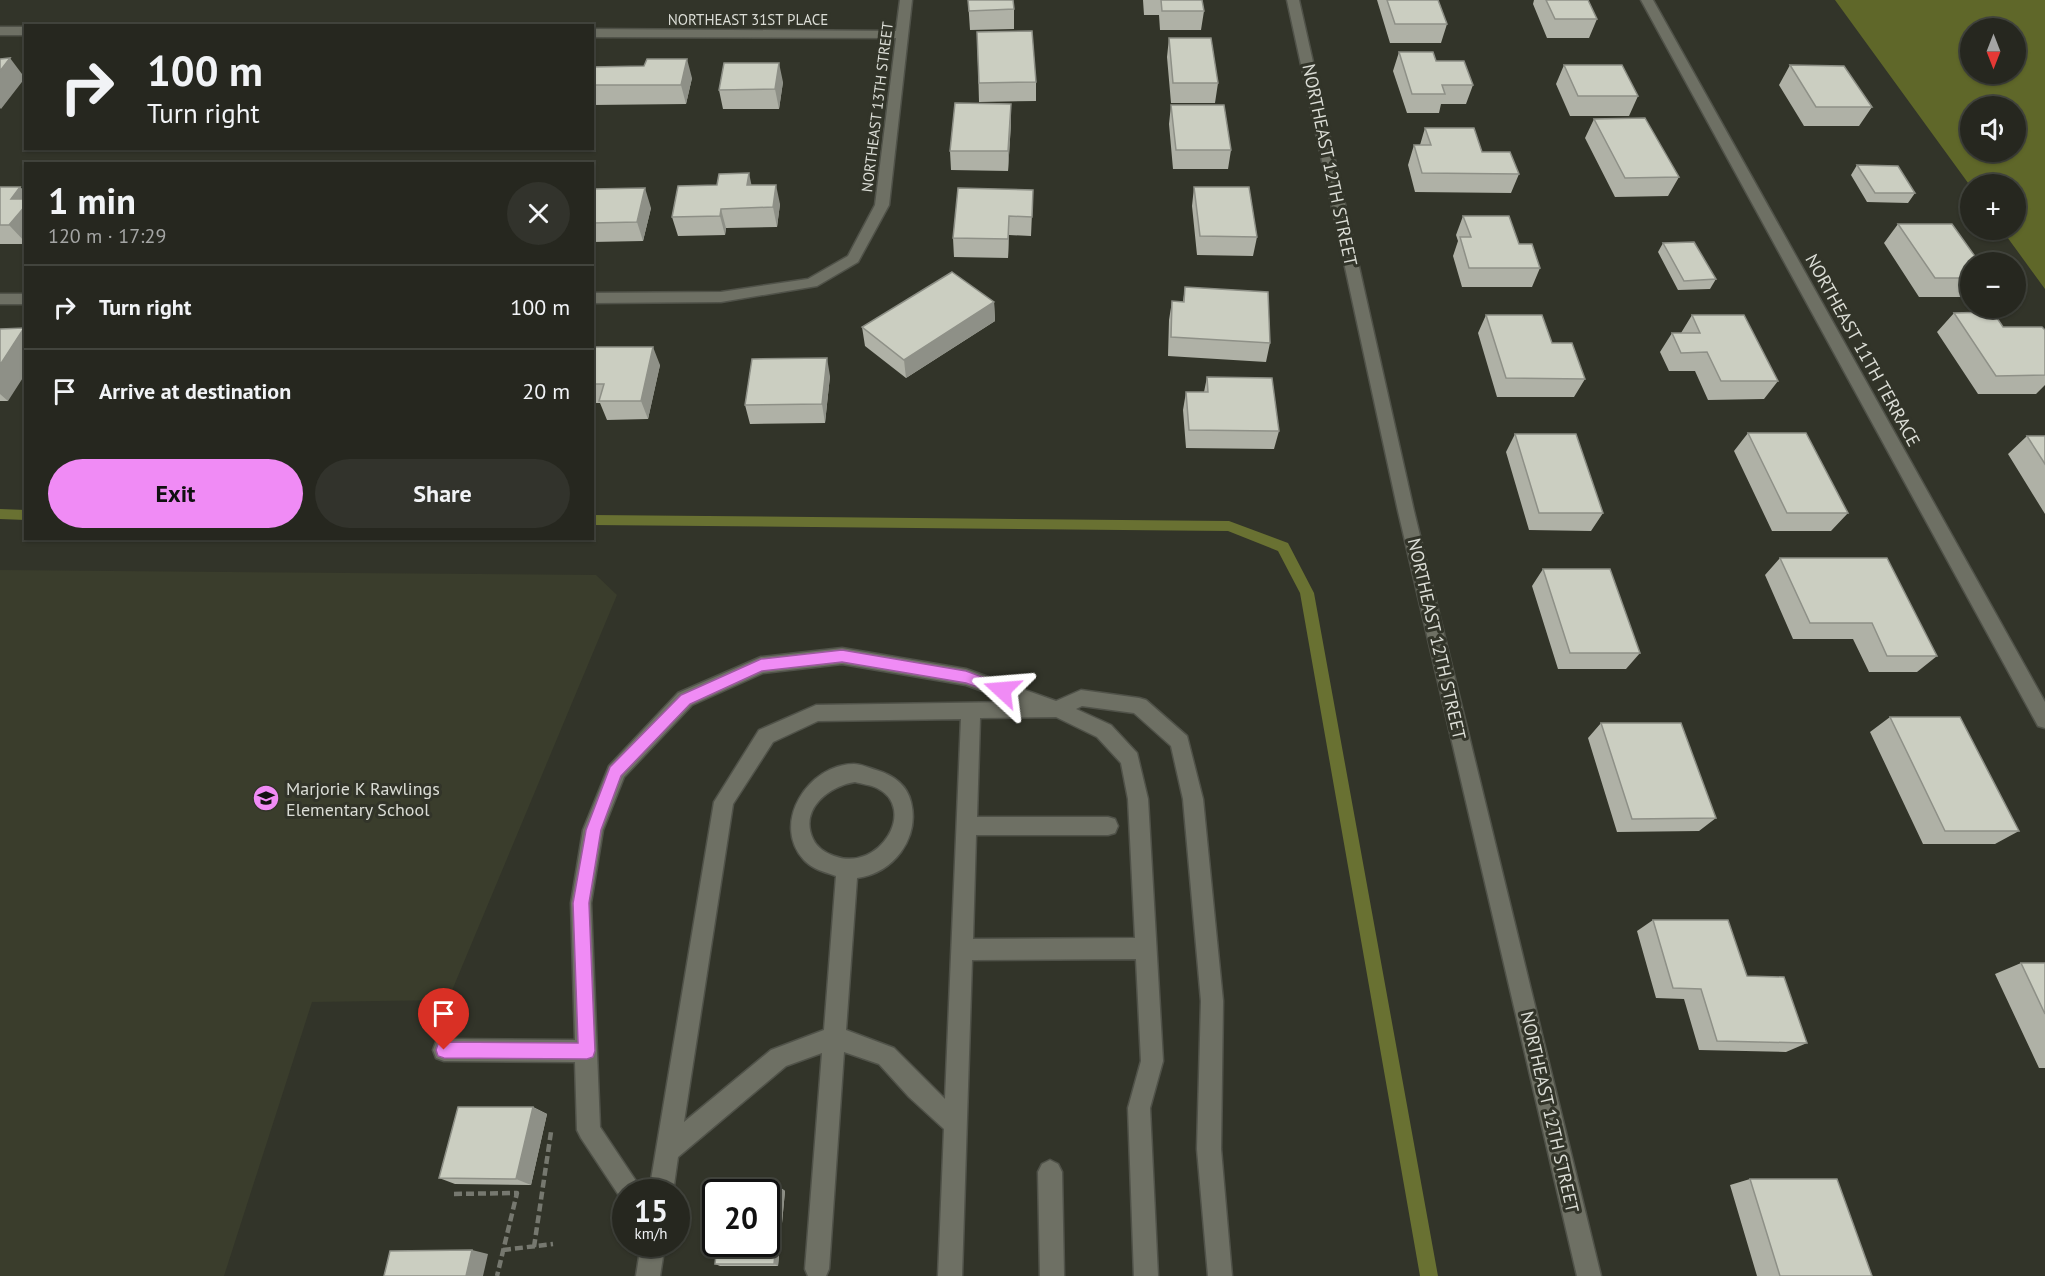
<!DOCTYPE html>
<html lang="en">
<head>
<meta charset="utf-8">
<style>
  body { margin:0; font-family:"PT Sans",sans-serif; background:#32332c; color:#f1f3f6; height:100vh; display:flex; flex-direction:column; font-size:22px; white-space:nowrap }
  * { box-sizing:border-box; margin:0 }
  p { font-size:20px; color:#a4a5a4 }
  .icon { flex:none; width:33px; height:33px; fill:none; stroke:currentColor; stroke-width:2; stroke-linecap:round; stroke-linejoin:round }
  .map { position:relative; flex:1; overflow:hidden }
  .details { position:absolute; left:24px; top:162px; width:570px; height:378px; display:flex; flex-direction:column; background:#26271f; border-radius:0px; box-shadow:0 2px 4px #0004,0 0 0 2px #42443d }
  .details>* { flex:none }
  .guide { position:absolute; left:24px; top:24px; width:570px; height:126px; border-radius:0px; box-shadow:0 2px 4px #0004,0 0 0 2px #42443d; background:#26271f; color:#f1f3f6; overflow:hidden }
  .needle { width:39px; rotate:180deg }
  .controls { position:absolute; left:1960px; top:18px; display:grid; gap:12px }
  .controls a { display:grid; place-items:center; width:66px; height:66px; border-radius:50%; background:#26271f; box-shadow:0 2px 4px #0004,0 0 0 2px #42443d; font-size:30px }
  .speed { position:absolute; left:612px; top:1179px; display:flex; gap:12px; font-size:30px; font-weight:700; text-align:center }
  .speed>* { display:grid; place-content:center; width:78px; height:78px; border-radius:50%; background:#26271f; box-shadow:0 2px 4px #0004,0 0 0 2px #42443d; line-height:1 }
  .speed small { font-size:15px; font-weight:400 }
  .speed .limit { border:3px solid #111; border-radius:9px; background:#fff; color:#111 }
  .pin { position:absolute; display:grid; place-items:center; width:51px; height:51px; color:#fff; margin:-62px -26px; border-radius:50% 50% 50% 0; rotate:-45deg; box-shadow:0 0 6px #0007 }
  .pin .icon { rotate:45deg }
  .me { position:absolute; width:66px; margin:-33px; rotate:289deg; stroke-linejoin:round; filter:drop-shadow(0 0 4px #0008) }
  .turn { display:flex; align-items:center; gap:21px; height:126px; padding:0 24px; font-size:27px }
  .turn .icon { width:78px; height:78px; stroke-width:2.5 }
  .turn b { display:block; font-size:42px; line-height:51px }
  .round { display:grid; place-items:center; flex:none; width:63px; height:63px; border-radius:32px; background:#32332c }
  .summary { display:flex; align-items:center; justify-content:space-between; height:102px; padding:0 24px }
  h1 { font-size:36px; font-weight:700; line-height:45px }
  .primary-button { display:flex; gap:12px; margin-top:auto; padding:12px 24px }
  .primary-button a { flex:1; height:69px; border-radius:36px; background:#f08bf5; color:#111; font-size:24px; font-weight:700; line-height:69px; text-align:center }
  .primary-button a+a { background:#32332c; color:#f1f3f6 }
  ul { padding:0; list-style:none }
  li { display:flex; align-items:center; gap:18px; height:84px; padding:0 24px; border-top:2px solid #42443d }
  li div { flex:1 }
  li b { display:block; font-size:22px }
  li em { font-style:normal }
  .map>svg:first-child { display:block }
  .built { fill:#3a3d2c }
  .forest { fill:#5f6729; fill-rule:evenodd }
  .lines { fill:none; stroke-linecap:round; stroke-linejoin:round }
  .stream { fill:#697132; fill-rule:evenodd }
  .service-casing { stroke:#505249; stroke-width:3 }
  .minor-casing { stroke:#505249; stroke-width:3 }
  .path { stroke:#76786f; stroke-width:4.5; stroke-dasharray:8 4; stroke-linecap:butt }
  .service { fill:#6e7064; fill-rule:evenodd }
  .minor { fill:#6e7064; fill-rule:evenodd }
  .wall { fill:#afb1a6 }
  .shaded-wall { fill:#8e9087 }
  .building { fill:#cbcec1; stroke:#8e9087; stroke-width:1.5 }
  .route { fill:#f08bf5; stroke:#9c5a9f; stroke-width:1.5 }
  .labels { text-anchor:middle; dominant-baseline:central; stroke-width:6; stroke-linejoin:round; paint-order:stroke }
  .far-street-label { font-size:15px; fill:#dbddd6; stroke:#323429 }
  .street-label { font-size:18px; fill:#dbddd6; stroke:#323429 }
  .poi-label { font-size:18px; fill:#dbddd6; stroke:#323429; text-anchor:start }
</style>
</head>
<body>
<div class="map">
<svg width="2045" height="1276" viewBox="0 0 2045 1276">
  <rect width="100%" height="100%" fill="#323429"/>
  <path class="built" d="M0,570L596,575L617,595L448,1000L312,1002L224,1276H0Z"/>
  <path class="forest" d="M1835,0H2045V289L2002,230H2016V184H1971V187ZM1971,28H2016V74H1971ZM1971,106H2016V152H1971Z"/>
  <g class="lines">
    <path class="stream" d="M0,509L26,510V520L0,519Z
      M592,515L1229,521L1288,543L1314,593L1438,1276H1420L1300,593L1278,551L1228,531L592,525Z"/>
    <defs>
      <path id="service" d="M842,648L966,669L1056,701L1081,690L1139,698L1146,700L1187,736L1203,799L1223,1001L1221,1149L1232,1276H1208L1197,1149L1201,1001L1183,799L1171,746L1134,713L1082,706L1076,709L1111,725L1137,753L1148,799L1163,1061L1150,1108L1158,1276H1134L1128,1108L1141,1061L1136,959L972,960L962,1276H938L944,1129L909,1097L879,1064L844,1052L829,1269L826,1276H808L805,1269L822,1053L786,1066L678,1157L673,1192H649L714,802L759,730L816,705L1013,702L966,685L842,664L763,673L692,705L624,777L603,830L591,903L600,1127L638,1184L642,1192H626V1202L622,1200L581,1138L577,1130L575,1062L444,1061L436,1058L433,1050L436,1042L444,1039L575,1040L571,903L583,830L609,766L678,693L761,657ZM1056,717L1097,737L1121,763L1128,799L1135,938L973,939L976,835H1108L1115,833L1118,826L1115,819L1108,817H977L980,718ZM961,719L945,1099L894,1048L846,1030L857,878C893,873 920,839 911,802C907,785 893,775 876,770C869,768 861,764 854,764C809,764 770,823 804,860C812,869 825,872 836,876L824,1030L771,1050L684,1122L733,804L773,742L818,721ZM855,782C862,784 871,785 877,788C918,808 880,873 834,856C826,853 817,848 813,839C799,809 829,786 855,782Z
        M1050,1160L1058,1164L1062,1172L1064,1276H1040L1038,1172L1042,1164Z
        M641,1244H665L660,1276H636Z"/>
      <path id="minor" d="M900,0H912L889,205L858,262L817,286L721,302L592,303V293L721,292L808,279L848,256L875,205L896,38L592,37V29L896,31Z
        M1287,0H1299L1414,511L1601,1276H1577L1398,511Z
        M1641,0H1653L2045,702V728L2038,726Z
        M0,27H26V35H0Z
        M0,294H26V304H0Z"/>
    </defs>
    <use href="#service" class="service-casing"/>
    <use href="#minor" class="minor-casing"/>
    <path class="path" d="M454,1194L517,1193L497,1276
      M534,1247L551,1132
      M503,1250L553,1244"/>
    <use href="#service" class="service"/>
    <use href="#minor" class="minor"/>
  </g>
  <path class="wall" d="M968,0L1014,9V29L970,30Z
    M1143,0H1202L1204,11L1201,30H1160L1159,15H1144Z
    M1377,0H1438L1447,24L1441,43H1390Z
    M1534,0H1588L1597,19L1589,38H1547L1533,4Z
    M977,32L1036,82V101L979,102Z
    M1169,38L1218,83L1215,103H1171L1167,57Z
    M1399,52L1436,61L1473,85L1466,104H1441L1439,113H1407L1393,71Z
    M1564,65L1638,96L1629,116H1570L1556,84Z
    M1790,65L1872,107L1859,126H1804L1779,85Z
    M644,66L692,78L686,104L592,105V67Z
    M783,82L779,109H723L719,90Z
    M1171,105L1231,150L1228,169H1173L1169,124Z
    M1594,119L1679,177L1668,196L1615,197L1585,138Z
    M1011,123L1008,171L951,170L950,151Z
    M1425,128L1482,152L1519,174L1511,193L1415,192L1408,165L1414,145H1420Z
    M1857,165L1915,193L1908,203L1867,202L1851,175Z
    M752,185L780,204L777,227L726,228L725,235L678,236L672,217Z
    M0,187H20L26,193V244H0Z
    M1194,187L1257,237L1253,256L1197,255L1192,206Z
    M592,189L651,208L643,241L592,242Z
    M1033,190L1031,236L1009,235L1008,258L954,257L953,238Z
    M1463,216L1540,268L1532,287H1462L1453,256L1458,241L1456,235Z
    M1898,224L1971,262V297H1919L1884,243Z
    M1663,243L1716,279L1710,289L1678,290L1658,252Z
    M1185,287L1270,343L1266,362L1168,356L1169,320L1172,301L1183,302Z
    M994,302L995,321L906,378L865,346L862,327Z
    M1954,313L2003,327L2045,330V385L2036,394H1978L1937,332Z
    M1486,315L1552,343L1585,379L1574,397H1497L1478,333Z
    M1692,315L1778,381L1764,399L1708,400L1695,371H1669L1660,352L1672,333H1681Z
    M0,329L8,401H0Z
    M592,347L660,365L648,419L607,420L600,403H592Z
    M830,376L825,423L750,424L745,405Z
    M1207,377L1279,431L1274,449L1186,448L1183,410L1186,392H1204Z
    M1748,433L1848,513L1831,531H1772L1734,451Z
    M1515,434L1603,513L1591,531L1529,530L1506,452Z
    M2027,436H2045V514L2008,454Z
    M1780,558L1937,656L1917,672H1869L1853,639H1793L1765,575Z
    M1543,569L1640,653L1626,669H1558L1532,586Z
    M1890,717L2019,831L1995,844H1923L1870,732Z
    M1601,723L1716,818L1699,831L1617,832L1588,738Z
    M1653,920L1747,976L1807,1043L1786,1052L1699,1050L1684,999L1656,998L1637,931Z
    M2021,963H2045V1068H2039L1995,974Z
    M533,1107L547,1114L531,1185L455,1184L439,1178Z
    M1750,1179L1872,1276H1757L1730,1185Z
    M781,1188L785,1191L778,1266H720L715,1264Z"/>
  <path class="shaded-wall" d="M10,58L25,78L1,109L0,108V71Z
    M687,59L692,78L686,104L681,85Z
    M779,63L783,82L779,109L775,89Z
    M1011,104V123L1008,171V151Z
    M749,173L753,192L747,185Z
    M776,185L780,204L777,227L773,207Z
    M20,187L26,193V243L9,225L11,199Z
    M645,188L651,208L643,241L637,222Z
    M721,209L726,228L725,235L720,216Z
    M1009,216V235L1008,258V239Z
    M994,302L995,321L906,378L904,360Z
    M24,328L26,330V373L8,401L0,394V365Z
    M653,347L660,365L648,419L641,401Z
    M827,358L830,376L825,423L822,404Z
    M533,1107L547,1114L531,1185L516,1179Z
    M781,1188L785,1191L778,1266L774,1264Z
    M472,1250L488,1254L483,1276H466Z"/>
  <path class="building" d="M968,0H1013L1014,9L969,11Z
    M1161,0H1202L1204,11H1162Z
    M1387,0H1438L1447,24H1395Z
    M1546,0H1588L1597,19H1555Z
    M1032,31L1036,82L979,83L977,32Z
    M1169,38H1211L1218,83H1173Z
    M1399,52H1433L1436,61H1464L1473,85H1442L1445,94H1412Z
    M10,58L0,71V59Z
    M647,59H687L681,85H592V67L644,66Z
    M724,63H779L775,89L719,90Z
    M1564,65H1622L1638,96H1578Z
    M1790,65L1844,66L1872,107H1816Z
    M955,103L1011,104L1008,151H950Z
    M1171,105H1224L1231,150H1176Z
    M1645,118L1679,177L1625,178L1594,119Z
    M1425,128H1474L1482,152H1510L1519,174L1422,173L1414,145H1431Z
    M1857,165L1898,166L1915,193H1875Z
    M749,173L747,185H776L773,207L721,209L720,216L672,217L678,186L717,185L719,174Z
    M0,187H20L11,199H26V205L9,225H0Z
    M1194,187H1249L1257,237L1200,236Z
    M645,188L637,222L592,223V189Z
    M958,188L1033,190L1032,217L1009,216L1008,239L953,238Z
    M1463,216H1509L1519,244H1532L1540,268H1469L1460,237H1471Z
    M1898,224H1952L1979,262H1971V278H1935Z
    M1694,242L1716,279L1684,281L1663,243Z
    M952,272L994,302L904,360L862,327Z
    M1185,287L1268,292L1270,343L1171,337L1172,301L1184,302Z
    M1993,312L2003,327H2042L2045,330V375L1996,376L1954,313Z
    M1486,315H1542L1552,343H1572L1585,379L1506,378Z
    M1692,315H1744L1778,381H1721L1707,352L1681,353L1672,333H1700Z
    M24,328L0,365V329Z
    M592,347H653L641,401H599L604,384H592Z
    M827,358L822,404L745,405L752,359Z
    M1207,377L1272,378L1279,431L1189,430L1186,392H1208Z
    M1748,433H1806L1848,513H1787Z
    M1515,434H1576L1603,513H1539Z
    M2027,436H2045V464Z
    M1780,558H1887L1937,656H1887L1872,623H1810Z
    M1543,569H1610L1640,653H1570Z
    M1890,717H1960L2019,831H1945Z
    M1601,723H1681L1716,818L1632,819Z
    M1653,920H1728L1747,976L1784,977L1807,1043L1717,1041L1701,989L1673,988Z
    M2021,963H2045V1014Z
    M458,1107H533L516,1179L439,1178Z
    M1750,1179H1837L1872,1276H1780Z
    M781,1188L774,1264H715L717,1244H766V1192H723L724,1189Z
    M472,1250L466,1276H384L390,1251Z"/>
  <path class="route" d="M842,650L966,671L1007,686L1009,690L1007,694L1002,696L966,683L842,662L762,671L690,704L621,776L601,830L589,903L595,1051L593,1057L587,1059L444,1058L438,1056L436,1050L438,1044L444,1042L578,1043L573,903L586,830L610,767L681,695L761,659Z"/>
  <defs>
    <symbol id="school-disc" viewBox="-11 -11 22 22"><circle r="9.5" fill="#f08bf5" stroke="#323429"/><path d="M0-5L7-2L0 1L-7-2ZM-4 1L0 2.5L4 1V4Q0 6-4 4Z" fill="#111"/></symbol>
  </defs>
  <g fill-rule="evenodd">
    <use href="#school-disc" x="251" y="783" width="30" height="30"/>
  </g>
  <g class="labels">
    <g class="far-street-label">
      <text x="748" y="19">NORTHEAST 31ST PLACE</text>
      <text transform="translate(877 107) rotate(-83)">NORTHEAST 13TH STREET</text>
    </g>
    <g class="street-label">
      <text transform="translate(1330 165) rotate(78)">NORTHEAST 12TH STREET</text>
      <text transform="translate(1863 350) rotate(61)">NORTHEAST 11TH TERRACE</text>
      <text transform="translate(1437 639) rotate(77)">NORTHEAST 12TH STREET</text>
      <text transform="translate(1550 1112) rotate(77)">NORTHEAST 12TH STREET</text>
    </g>
    <g class="poi-label">
      <text x="286" y="788">Marjorie K Rawlings<tspan x="286" dy="21">Elementary School</tspan></text>
    </g>
  </g>
</svg>
<div class="controls">
<a><svg class="needle" viewBox="-14 -14 28 28"><path d="M0-13l5 13h-10z" fill="#e53935"/><path d="M0 13l5-13h-10z" fill="#a4a5a4"/></svg></a>
<a><svg class="icon" aria-label="sound" viewBox="0 0 24 24"><path d="M4 9h4l5-4v14l-5-4H4zM17 9q2 3 0 6"/></svg></a>
<a>+</a>
<a>−</a>
</div>
<div class="speed"><div>15<small>km/h</small></div><div class="limit">20</div></div>
<div class="pin" style="left:444px;top:1050px;background:#d93025"><svg class="icon" aria-label="arrive" viewBox="0 0 24 24"><path d="M6 21V4h12l-3 4 3 4H6"/></svg></div>
<svg class="me" style="left:1002px;top:690px" viewBox="-20 -20 40 40"><path d="M0-17L14 15 0 8-14 15z" fill="#f08bf5" stroke="#fff" stroke-width="4"/></svg>
<div class="guide">
<div class="turn"><svg class="icon" aria-label="right" viewBox="0 0 24 24"><path d="M7 20v-9h11M14 6l5 5-5 5"/></svg><div><b>100 m</b>Turn right</div></div>
</div>
<section class="details">
<div class="summary"><div><h1>1 min</h1><p>120 m · 17:29</p></div><a class="round"><svg class="icon" aria-label="close" viewBox="0 0 24 24"><path d="M6 6l12 12M18 6L6 18"/></svg></a></div>
<ul>
<li><svg class="icon" aria-label="right" viewBox="0 0 24 24"><path d="M7 20v-9h11M14 6l5 5-5 5"/></svg><div><b>Turn right</b></div><em>100 m</em></li>
<li><svg class="icon" aria-label="arrive" viewBox="0 0 24 24"><path d="M6 21V4h12l-3 4 3 4H6"/></svg><div><b>Arrive at destination</b></div><em>20 m</em></li>
</ul>
<div class="primary-button"><a>Exit</a><a>Share</a></div>
</section>
</div>
</body>
</html>
